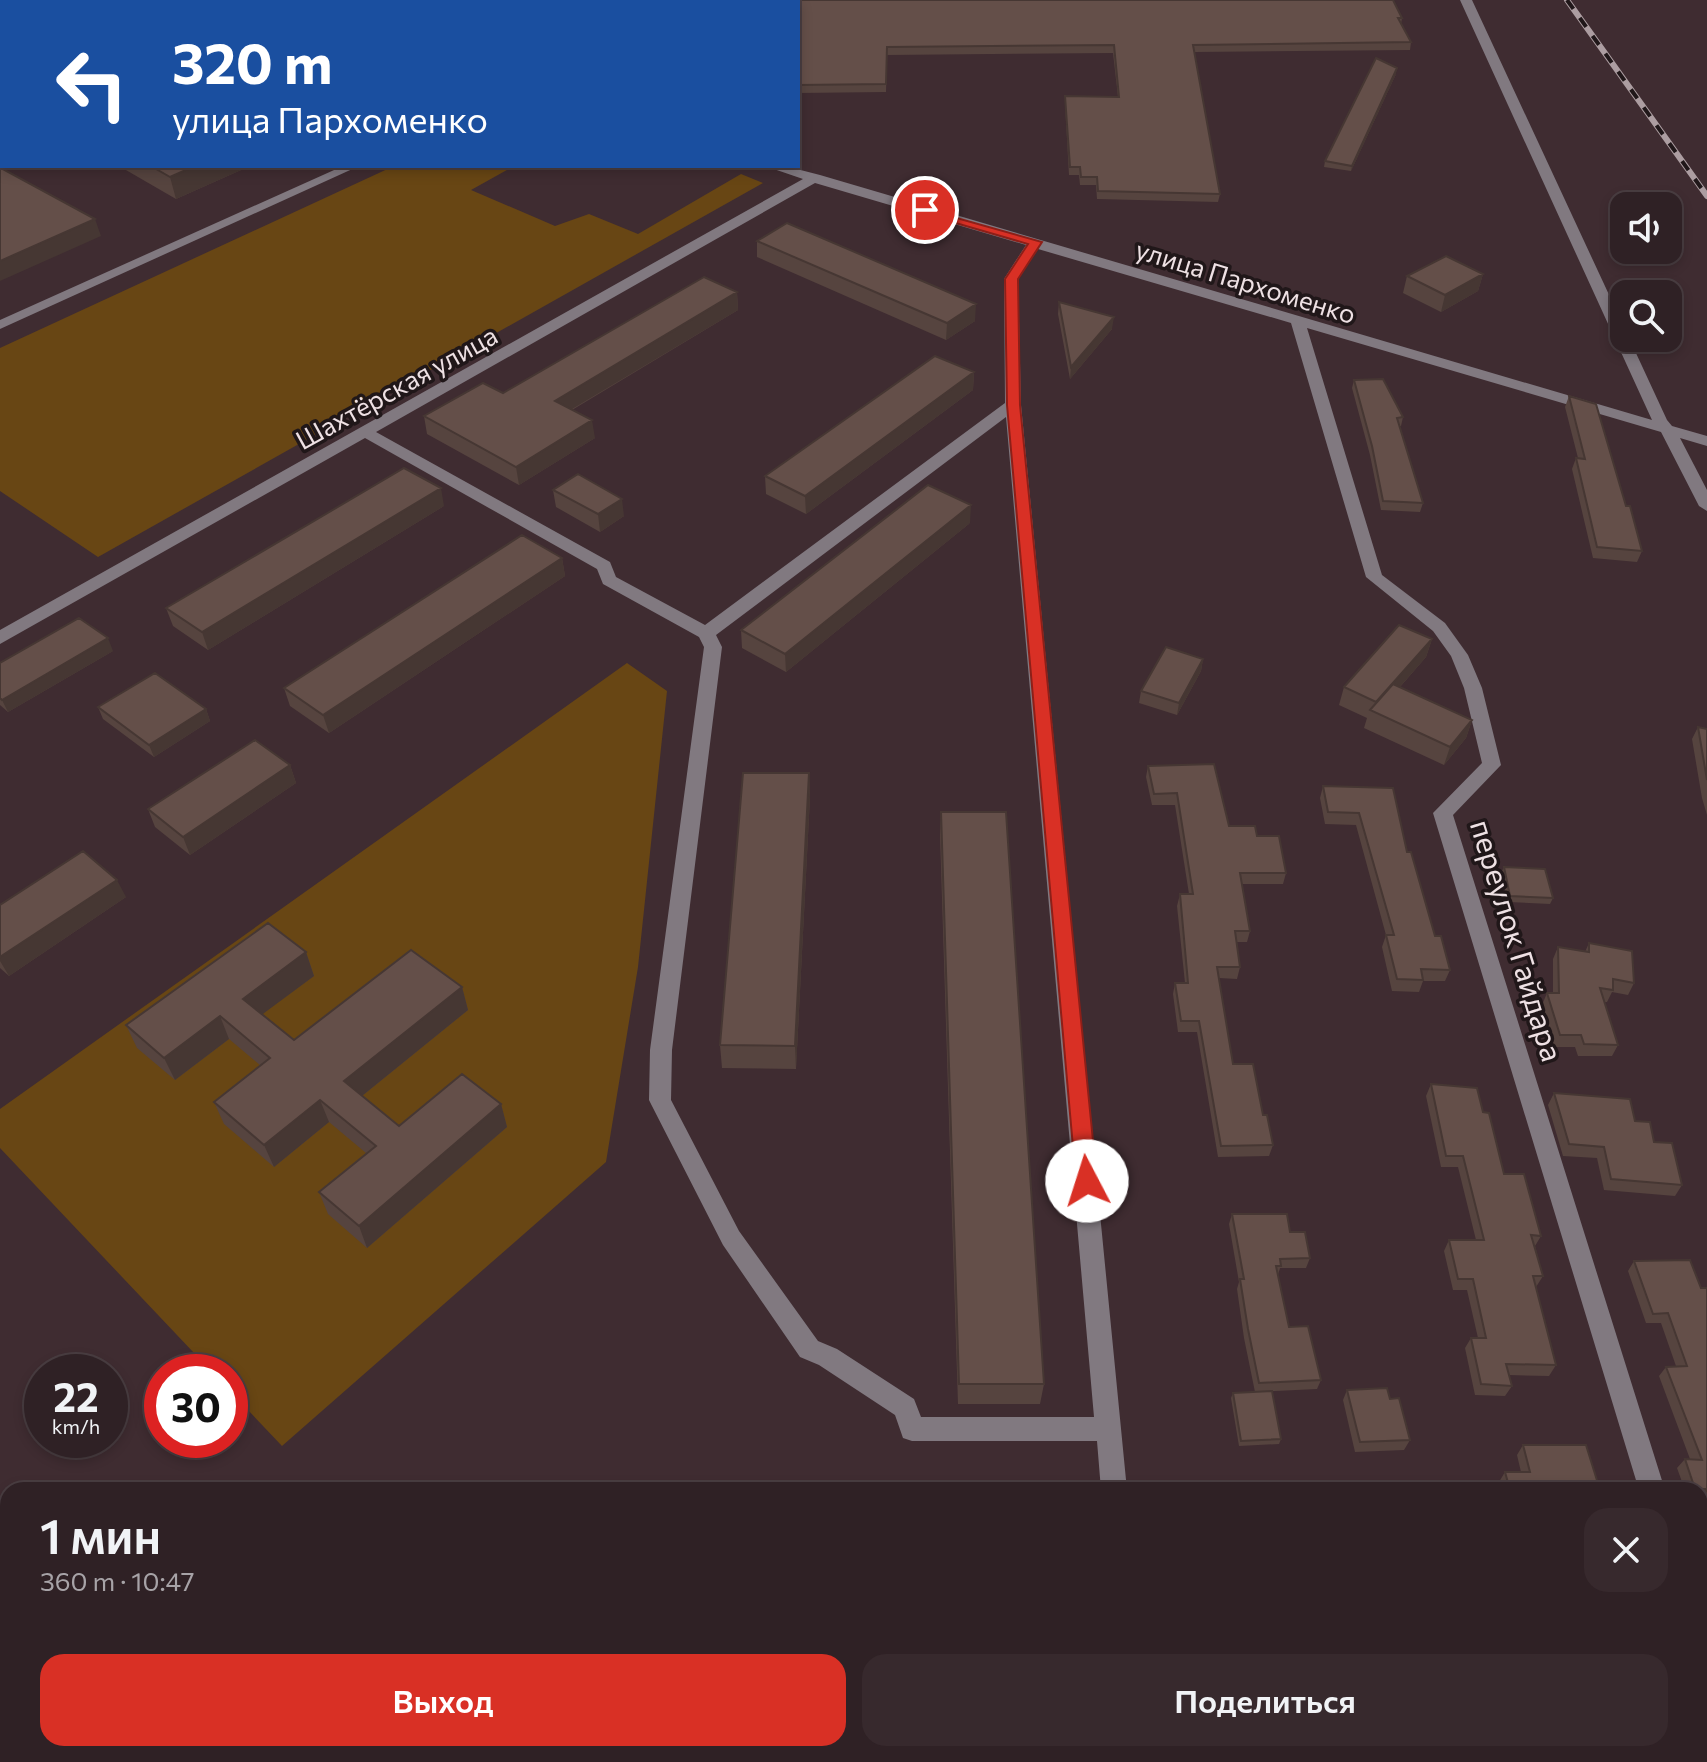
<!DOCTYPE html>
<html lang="ru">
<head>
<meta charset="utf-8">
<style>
  body { margin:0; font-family:Commissioner,sans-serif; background:#37292d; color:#f1f3f6; height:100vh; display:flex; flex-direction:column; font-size:30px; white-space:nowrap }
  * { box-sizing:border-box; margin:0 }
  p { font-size:26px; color:#a7a3a7 }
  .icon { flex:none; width:44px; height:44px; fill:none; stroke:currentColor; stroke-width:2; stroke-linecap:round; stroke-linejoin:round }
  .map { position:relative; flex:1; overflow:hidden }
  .side { position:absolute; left:0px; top:1482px; width:1708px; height:280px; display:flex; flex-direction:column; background:#2f2125; border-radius:24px 24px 0 0; box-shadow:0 4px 12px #0003,0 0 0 2px #4a3e42 }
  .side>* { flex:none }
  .guide { position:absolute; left:0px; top:0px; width:800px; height:168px; box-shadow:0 4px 12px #0003,0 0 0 2px #4a3e42; background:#1a4fa0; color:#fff; overflow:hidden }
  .fabs { position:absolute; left:1610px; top:192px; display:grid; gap:16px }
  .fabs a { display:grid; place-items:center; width:72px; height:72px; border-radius:16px; background:#2f2125; box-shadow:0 4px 12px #0003,0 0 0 2px #4a3e42; font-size:40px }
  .speed { position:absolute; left:24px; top:1354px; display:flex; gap:16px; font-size:40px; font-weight:700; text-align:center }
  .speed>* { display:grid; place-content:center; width:104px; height:104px; border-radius:50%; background:#2f2125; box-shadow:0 4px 12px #0003,0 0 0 2px #4a3e42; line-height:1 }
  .speed small { font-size:20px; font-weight:400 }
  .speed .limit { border:12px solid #d22; background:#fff; color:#111 }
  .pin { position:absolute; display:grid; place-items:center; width:68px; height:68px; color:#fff; margin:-34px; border:4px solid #fff; border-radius:50%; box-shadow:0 2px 8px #0007 }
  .me { position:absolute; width:88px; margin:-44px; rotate:355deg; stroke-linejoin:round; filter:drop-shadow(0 0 6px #0008) }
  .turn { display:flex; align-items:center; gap:28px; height:168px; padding:0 40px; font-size:36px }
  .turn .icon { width:104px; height:104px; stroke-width:2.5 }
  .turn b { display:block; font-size:56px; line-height:68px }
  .round { display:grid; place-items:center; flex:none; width:84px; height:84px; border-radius:24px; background:#37292d }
  .overview { display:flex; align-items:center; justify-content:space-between; height:136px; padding:0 40px }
  h1 { font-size:48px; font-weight:600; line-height:60px }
  .primary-button { display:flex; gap:16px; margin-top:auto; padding:16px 40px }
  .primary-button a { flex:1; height:92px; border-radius:24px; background:#d93025; color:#fff; font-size:32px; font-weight:600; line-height:92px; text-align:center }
  .primary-button a+a { background:#37292d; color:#f1f3f6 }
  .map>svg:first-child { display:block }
  .green { fill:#684614 }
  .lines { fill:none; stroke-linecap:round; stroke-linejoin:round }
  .minor { fill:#817980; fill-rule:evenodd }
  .rail-casing { stroke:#ac9da1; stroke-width:6 }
  .rail { stroke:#201719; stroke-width:4; stroke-dasharray:11; stroke-linecap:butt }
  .wall { fill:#56443f }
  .shaded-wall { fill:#463733 }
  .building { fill:#644f49; stroke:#463733; stroke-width:2 }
  .route { fill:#d93025; stroke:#8d1f18; stroke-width:2 }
  .labels { text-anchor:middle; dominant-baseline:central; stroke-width:7; stroke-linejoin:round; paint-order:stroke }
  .far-street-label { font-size:26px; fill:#eee1e4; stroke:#201719 }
  .street-label { font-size:30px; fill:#eee1e4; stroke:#201719 }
</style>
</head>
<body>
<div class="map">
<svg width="1707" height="1762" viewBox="0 0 1707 1762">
  <rect width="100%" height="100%" fill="#3f2c31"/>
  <path class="green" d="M394,166H514L471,190L555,226L589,214L638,234L741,174L763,183L98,557L0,491V348Z
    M627,663L667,691L638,967L606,1162L282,1446L230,1391V1372H212L0,1148V1109Z"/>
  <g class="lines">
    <path class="minor" d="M686,0H699L684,2Z
      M1460,0H1472L1624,327V338H1629L1667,420L1672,426L1707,436V446L1680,438L1707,490V511L1699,506L1661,432L1307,328L1382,575L1445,623L1468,655L1482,688L1501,765L1453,815L1665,1490H1639L1433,813L1482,763L1464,688L1451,656L1433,631L1366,577L1291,323L1038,249L1018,279L1021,405L1127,1490H1101L1097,1441H912L903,1438L895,1415L819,1365L800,1357L723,1245L652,1106L649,1100L650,1050L704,647L699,637L603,584L597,569L365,438L0,644V630L803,179L765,166H785L820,175L1652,420ZM815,183L1026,245L1004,279L1005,403L705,625L616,577L610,562L376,432ZM1006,417L1094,1417H921L914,1399L837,1349L818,1341L739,1231L671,1100L672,1050L722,647L716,635Z
      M343,166H359L0,329V320Z
      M1700,1633L1707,1636V1684L1700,1681Z
      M266,1754H295L292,1762H263Z
      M1014,1754H1045L1042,1762H1011Z
      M1152,1754H1180L1183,1762H1155Z"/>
    <defs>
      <path id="rail" d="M1567,0L1707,196"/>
    </defs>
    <use href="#rail" class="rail-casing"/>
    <use href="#rail" class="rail"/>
  </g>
  <path class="wall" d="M798,2L1402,18L1401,24L1411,42L1410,50L1194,52L1220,194L1218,202L1097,199L1096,185H1080L1079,175H1069L1065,104V96L1118,97L1113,53L887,55L886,92L798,93Z
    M0,45L2,46V94L0,93Z
    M1396,74L1351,171L1324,167L1325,161Z
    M119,166H250L176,199Z
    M757,241L975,321L946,340L757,257Z
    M1483,274L1478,291L1441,312L1403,293L1407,276Z
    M737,292L738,310L572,410L595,438L519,485L427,434L424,416L503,393Z
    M1059,302L1112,329L1070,379L1058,314Z
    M974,372L973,390L806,514L766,494L765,476Z
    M1354,380L1403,417L1401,426H1399L1423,503L1420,512L1381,510L1370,455L1352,388Z
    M1569,396L1626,506L1642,551L1637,562L1593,558L1572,469L1576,458H1578L1565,407Z
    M553,490L624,516L600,532L556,507Z
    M444,506L208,650L173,626L166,608Z
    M970,523L786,672L742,648L741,630Z
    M562,558L565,576L329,733L290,706L284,688Z
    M1432,639L1426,657L1400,687L1472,720L1466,738L1444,765L1364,728L1367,718L1339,705L1344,687Z
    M113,651L8,712L0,705V663Z
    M1203,659L1201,671L1177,715L1139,703L1141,691Z
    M98,707L206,709L210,721L154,757L103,719Z
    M1698,727L1707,729V815L1702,798L1692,739Z
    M290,765L296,783L190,855L155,827L148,809Z
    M1148,766L1229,826L1257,836L1286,873L1283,884H1242L1250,931L1247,942H1237L1240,967L1237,979L1219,978L1233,1064L1263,1115L1273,1145L1269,1156L1218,1157L1197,1032H1178L1173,994L1175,983H1185L1177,906L1180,894H1189L1175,805H1152L1146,777Z
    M809,773L810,797L796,1069L722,1068L720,1045Z
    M1323,786L1393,788L1407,852L1435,936L1450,970L1445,981H1423L1419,992L1392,991L1382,947L1386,935L1356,825L1325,824L1320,798Z
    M941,812L1044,1384L1040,1404H958L940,835Z
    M1504,867L1553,898L1550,904L1508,902L1501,873Z
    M126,897L9,976L0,968V905Z
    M1589,943L1634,983L1628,995L1612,992L1607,1002H1604L1618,1045L1612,1056H1578L1575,1047H1554L1542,1005L1547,993H1553V959L1558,947L1585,952Z
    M306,952L314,976L262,1014L294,1040L462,987L468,1010L362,1096L399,1126L501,1104L507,1127L367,1248L328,1214L319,1192L366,1153L329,1122L274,1167L224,1124L214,1102L261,1066L229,1039L175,1080L137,1048L126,1025Z
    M1431,1084L1483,1112L1504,1174L1541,1236L1535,1246L1543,1276L1536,1287L1556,1365L1549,1376L1509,1375L1512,1386L1505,1396L1475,1395L1465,1348L1471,1338H1478L1467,1290H1453L1444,1251L1449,1240H1476L1458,1167H1441L1426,1096Z
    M1554,1093L1635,1121L1682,1185L1675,1196L1604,1190L1597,1158L1563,1156L1548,1105Z
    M1232,1214L1290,1232L1310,1258L1306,1268H1280L1278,1275L1289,1327L1321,1380L1317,1389L1255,1392L1244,1338L1237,1289L1239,1282L1229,1224Z
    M1634,1261L1701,1288H1707V1523L1700,1503V1490H1685L1677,1468L1685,1459H1690L1659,1376L1666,1367L1676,1366L1661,1323H1646L1628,1271Z
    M1347,1390L1390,1399L1410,1440L1404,1450L1355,1452L1343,1400Z
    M1233,1393L1281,1439L1279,1444L1239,1446L1231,1398Z
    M1523,1445L1600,1490H1501L1499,1482L1505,1472H1521L1517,1455Z
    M1284,1754H1378L1379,1762H1285Z
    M1542,1754H1685L1688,1762H1544Z"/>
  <path class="shaded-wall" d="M1397,68L1396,74L1351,171L1352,166Z
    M195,166H250L176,199L170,177Z
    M95,219L101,236L0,281V261Z
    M1483,274L1478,291L1441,312L1445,295Z
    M737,292L738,310L557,418L555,401Z
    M976,304L975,321L946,340L947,323Z
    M1114,317L1112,329L1070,379L1071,367Z
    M974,372L973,390L806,514L805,496Z
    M592,420L595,438L519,485L516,467Z
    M441,488L444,506L208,650L202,632Z
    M622,499L624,516L600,532L598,514Z
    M971,505L970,523L786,672L785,654Z
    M562,558L565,576L329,733L323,715Z
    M108,638L113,651L8,712L2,700Z
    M1432,639L1426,657L1377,713L1376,702Z
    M1203,659L1201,671L1177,715L1179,703Z
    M206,709L210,721L154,757L149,745Z
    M1472,720L1466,738L1444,765L1450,747Z
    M290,765L296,783L190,855L183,837Z
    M809,773L810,797L796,1069L795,1046Z
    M117,880L126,897L9,976L0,961V957Z
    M306,952L314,976L252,1022L243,999Z
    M462,987L468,1010L352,1104L344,1081Z
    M220,1016L229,1039L175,1080L164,1058Z
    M320,1100L329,1122L274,1167L264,1145Z
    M501,1104L507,1127L367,1248L359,1226Z
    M122,1754H144L141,1762H118Z
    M450,1754H460L458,1762H447Z
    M845,1754H857L851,1762H839Z"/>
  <path class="building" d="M715,0H1393L1402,18H1398L1411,42L1193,45L1220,194L1098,191L1097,177H1081L1080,167H1070L1065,96L1119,97L1114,45L887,47L886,84L798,85V2H715Z
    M0,45L2,46V76L0,75Z
    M1376,58L1397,68L1352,166L1325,161Z
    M151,166H195L170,177Z
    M0,168H1L95,219L0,261Z
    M787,223L976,304L947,323L757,241Z
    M1446,256L1483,274L1445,295L1407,276Z
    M704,277L737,292L555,401L592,420L516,467L424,416L483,383L503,393Z
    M1059,302L1114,317L1071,367Z
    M935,356L974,372L805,496L765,476Z
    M1383,379L1403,417L1397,418L1423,503L1383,501L1372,446L1354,380Z
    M1569,396L1596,404L1626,506H1630L1642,551L1597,547L1576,458L1585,459Z
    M404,468L441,488L202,632L166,608Z
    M578,474L622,499L598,514L553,490Z
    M928,485L971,505L785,654L741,630Z
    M522,535L562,558L323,715L284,688Z
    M79,618L108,638L2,700L0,698V663Z
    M1399,625L1432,639L1376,702L1344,687Z
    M1166,647L1203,659L1179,703L1141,691Z
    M155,673L206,709L149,745L98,707Z
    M1393,684L1472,720L1450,747L1370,710Z
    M1698,727L1707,729V780Z
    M255,740L290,765L183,837L148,809Z
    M1214,764L1229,826H1255L1257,836H1279L1286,873H1240L1250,931H1235L1240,967H1217L1233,1064H1253L1263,1115H1267L1273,1145L1221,1146L1199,1021H1181L1175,983H1188L1180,894H1193L1177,793L1154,794L1148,766Z
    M743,773H809L795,1046L720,1045Z
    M1323,786L1393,788L1407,852H1411L1435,936H1441L1450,970L1421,969L1423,980L1397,979L1386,935H1394L1359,813L1328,812Z
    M941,812H1006L1044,1384H959Z
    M83,851L117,880L0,957V905Z
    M1504,867L1545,869L1553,898L1510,896Z
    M268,923L306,952L243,999L294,1040L411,950L462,987L344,1081L399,1126L462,1074L501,1104L359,1226L319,1192L376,1146L320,1100L264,1145L214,1102L270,1058L220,1016L164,1058L126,1025Z
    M1589,943L1632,951L1634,983L1613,979V990L1600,988L1618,1045L1584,1044L1581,1035H1560L1547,993H1559L1558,947L1589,952Z
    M1431,1084L1477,1088L1483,1112L1489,1113L1504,1174H1524L1541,1236L1531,1235L1543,1276H1533L1556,1365L1506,1364L1512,1386L1481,1384L1471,1338H1486L1473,1279H1458L1449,1240H1484L1463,1156H1446Z
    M1554,1093L1630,1099L1635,1121L1650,1122L1654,1142L1672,1143L1682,1185L1611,1179L1604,1147L1569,1144Z
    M1232,1214H1287L1290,1232H1305L1310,1258L1280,1259L1281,1266H1276L1289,1327L1308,1326L1321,1380L1259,1383L1248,1329L1240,1279H1244Z
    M1690,1260L1701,1288H1707V1492L1706,1489H1695L1685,1459L1702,1460L1666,1367L1687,1366L1668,1313L1653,1314L1634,1261Z
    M1387,1388L1390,1399L1399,1398L1410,1440L1360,1442L1347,1390Z
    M1272,1391L1281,1439L1241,1441L1233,1393Z
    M1523,1445H1586L1600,1490H1510L1505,1472H1530Z
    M29,1754H122L118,1762H25Z
    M357,1754H450L447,1762H354Z
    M725,1754H845L839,1762H719Z
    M1290,1754H1378L1379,1762H1291Z
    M1552,1754H1685L1688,1762H1553Z"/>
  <path class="route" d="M921,208L1042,242L1018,279L1020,405L1097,1181L1094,1187L1087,1190L1079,1187L1076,1181L1007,405L1005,279L1028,244L921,213Z"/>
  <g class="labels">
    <g class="far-street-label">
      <text transform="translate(1246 281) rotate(17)">улица Пархоменко</text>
      <text transform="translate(396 387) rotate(-29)">Шахтёрская улица</text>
    </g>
    <g class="street-label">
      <text transform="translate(1518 940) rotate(73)">переулок Гайдара</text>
    </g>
  </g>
</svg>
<div class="fabs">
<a><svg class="icon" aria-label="sound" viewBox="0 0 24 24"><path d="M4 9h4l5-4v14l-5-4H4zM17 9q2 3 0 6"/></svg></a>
<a><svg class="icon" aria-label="search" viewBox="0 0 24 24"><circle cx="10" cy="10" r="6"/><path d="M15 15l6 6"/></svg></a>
</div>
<div class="speed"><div>22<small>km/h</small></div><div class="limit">30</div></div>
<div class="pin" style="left:925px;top:210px;background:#d93025"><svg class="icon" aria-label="arrive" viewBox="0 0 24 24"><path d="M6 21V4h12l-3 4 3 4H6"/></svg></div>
<svg class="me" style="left:1087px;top:1181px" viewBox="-20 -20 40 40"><circle r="19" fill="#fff"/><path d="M0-13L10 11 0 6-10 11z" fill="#d93025"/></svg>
<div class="guide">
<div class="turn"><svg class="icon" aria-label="left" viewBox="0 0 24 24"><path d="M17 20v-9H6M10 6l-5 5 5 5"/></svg><div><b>320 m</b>улица Пархоменко</div></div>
</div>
<section class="side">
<div class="overview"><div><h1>1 мин</h1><p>360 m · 10:47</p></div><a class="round"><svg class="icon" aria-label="close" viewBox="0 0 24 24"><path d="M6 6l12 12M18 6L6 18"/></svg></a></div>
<div class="primary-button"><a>Выход</a><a>Поделиться</a></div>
</section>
</div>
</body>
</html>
